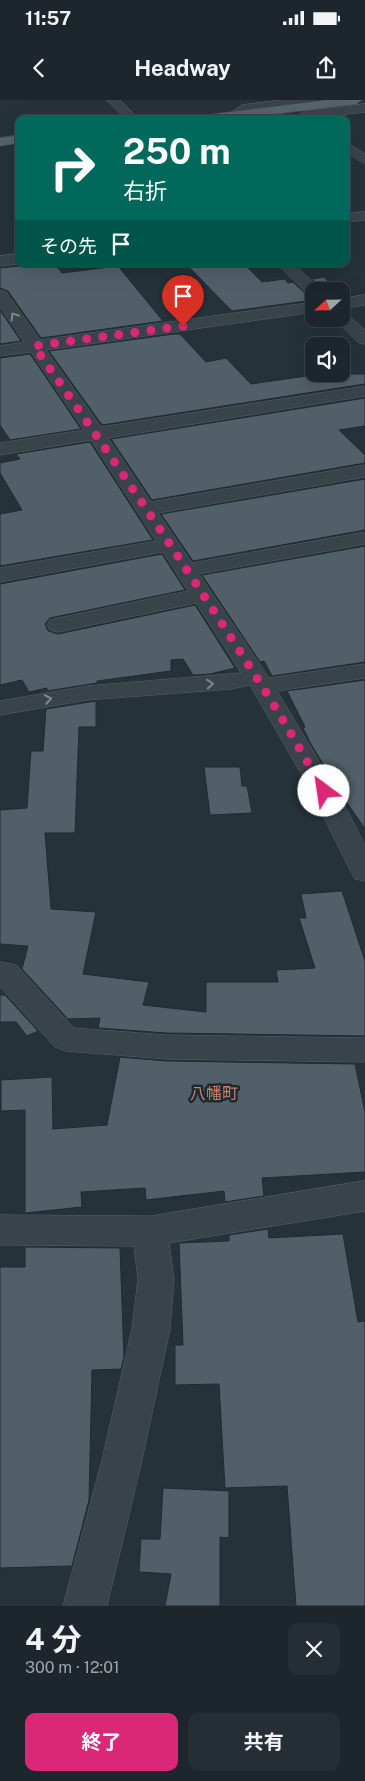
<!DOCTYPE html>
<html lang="ja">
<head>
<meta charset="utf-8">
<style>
  body { margin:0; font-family:"Public Sans","Noto Sans JP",sans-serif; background:#252e34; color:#f1f3f6; height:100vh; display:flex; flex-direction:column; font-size:19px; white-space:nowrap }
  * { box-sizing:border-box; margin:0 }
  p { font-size:16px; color:#a0a5a9 }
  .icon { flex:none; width:28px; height:28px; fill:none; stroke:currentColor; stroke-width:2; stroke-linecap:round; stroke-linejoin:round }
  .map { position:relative; height:1506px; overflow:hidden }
  .details { display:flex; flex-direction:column; background:#1c262c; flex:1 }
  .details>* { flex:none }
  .banner { position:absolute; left:15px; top:15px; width:335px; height:152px; border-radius:10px; box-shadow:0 5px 20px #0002,0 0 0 1px #3a4348; background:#00695c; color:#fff; overflow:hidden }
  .needle { width:32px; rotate:248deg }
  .fabs { position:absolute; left:305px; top:182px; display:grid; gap:10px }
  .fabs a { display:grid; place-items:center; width:45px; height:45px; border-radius:10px; background:#1c262c; box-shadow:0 5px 20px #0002,0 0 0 1px #3a4348; font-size:25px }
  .pin { position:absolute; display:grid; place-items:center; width:42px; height:42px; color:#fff; margin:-51px -21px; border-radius:50% 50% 50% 0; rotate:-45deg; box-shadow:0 0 5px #0007 }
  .pin .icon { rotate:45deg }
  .me { position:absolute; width:55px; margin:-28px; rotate:329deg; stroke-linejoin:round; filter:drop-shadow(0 0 4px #0008) }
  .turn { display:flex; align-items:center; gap:18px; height:105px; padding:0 25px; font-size:22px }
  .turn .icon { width:65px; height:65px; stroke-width:2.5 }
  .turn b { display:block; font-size:35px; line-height:42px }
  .then { display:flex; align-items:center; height:48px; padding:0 25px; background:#0003; gap:10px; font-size:19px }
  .round { display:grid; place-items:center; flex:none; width:52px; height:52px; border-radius:10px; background:#252e34 }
  .summary { display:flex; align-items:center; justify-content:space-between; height:85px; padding:0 25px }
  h1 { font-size:30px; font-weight:700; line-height:38px }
  .action { display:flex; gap:10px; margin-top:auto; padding:10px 25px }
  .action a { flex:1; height:58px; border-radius:10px; background:#db2777; color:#fff; font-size:20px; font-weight:700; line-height:58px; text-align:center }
  .action a+a { background:#252e34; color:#f1f3f6 }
  .status { display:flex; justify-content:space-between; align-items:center; height:35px; padding:0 25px; background:#1c262c; direction:ltr }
  .status svg { height:14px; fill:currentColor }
  header { display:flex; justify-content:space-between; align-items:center; height:65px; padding:0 25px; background:#1c262c; font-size:22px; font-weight:700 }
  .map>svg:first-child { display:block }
  .building { fill:#515f68; stroke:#202b31 }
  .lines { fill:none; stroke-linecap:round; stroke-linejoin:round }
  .street-casing { stroke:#576268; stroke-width:1 }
  .primary-casing { stroke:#424d53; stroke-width:1 }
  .street { fill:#39444a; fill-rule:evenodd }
  .primary { fill:#57636a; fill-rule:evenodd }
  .oneway { stroke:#7d888e }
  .route { stroke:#db2777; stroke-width:9; stroke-dasharray:0 16.2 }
  .labels { text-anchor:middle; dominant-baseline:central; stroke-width:5; stroke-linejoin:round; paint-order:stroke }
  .quarter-label { font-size:16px; fill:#ca806b; stroke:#1e292f }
</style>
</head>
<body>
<div class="status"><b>11:57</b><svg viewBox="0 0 49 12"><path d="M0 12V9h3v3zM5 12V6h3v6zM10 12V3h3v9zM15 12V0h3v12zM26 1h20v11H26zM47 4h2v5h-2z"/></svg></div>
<header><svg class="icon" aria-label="back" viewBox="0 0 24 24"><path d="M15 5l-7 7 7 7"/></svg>Headway<svg class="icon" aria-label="share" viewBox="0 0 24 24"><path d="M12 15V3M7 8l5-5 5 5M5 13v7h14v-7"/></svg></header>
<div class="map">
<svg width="365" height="1506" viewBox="0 0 365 1506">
  <rect width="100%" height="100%" fill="#25323a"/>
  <path class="building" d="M21,164H55L62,173L118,166L163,221L41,238L8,191L0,188V168L19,166Z
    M186,164H244L262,182L285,179L288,183L293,182L307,195L314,198V200L232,211Z
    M324,177L337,191H324L312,179Z
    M0,210L21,241L0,244Z
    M174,234H180L206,262L226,258L251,284L320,274H365V284L102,325L49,251Z
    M30,254L81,329L10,340L0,325V258Z
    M365,298V326L339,330L365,355V363L152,400L111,339Z
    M90,342L153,440L0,466V414L22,410L0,373V363L20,359L16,354Z
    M365,379V430L193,461L161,414Z
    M365,446V562L272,576L264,561L260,562L202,475Z
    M162,454L185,490L50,518L45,524L48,531L58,534L195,505L235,568L210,574L193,575L183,559L171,560V571L97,581V583L47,591V588L29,592L22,580L0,585V484Z
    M365,580V729L341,694L311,644L303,628L305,627L287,591Z
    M96,601V627H79L75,733H45L51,809L96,812L83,874L149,882L143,905L206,912V882H278L276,870L315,868L299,818H306L301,794L342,791L365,861V936L166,933L98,928L100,918L68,919L22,869L28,846L0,844V710L27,708L31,651H43L46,609Z
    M204,667H240L242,686H247L252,713L210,715Z
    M0,895H5L38,931L27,936L16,922H0Z
    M120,957L166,961L355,964L365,1012V1072L262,1078L264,1096L225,1102L224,1091L146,1100L145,1088L81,1092L82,1107L25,1113V1010L1,1011V980L52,977L53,1029L107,1025Z
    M268,1129L269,1138L343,1134L358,1222L365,1221V1506H296L287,1386L225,1388L219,1284L175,1285V1245H183L179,1143L229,1141V1135Z
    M25,1147L120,1148L124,1257L121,1269L92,1270L89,1400L72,1466L0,1468V1167H25Z
    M163,1388L229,1391V1438L220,1437V1506H165L171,1474L139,1472L141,1439H160Z"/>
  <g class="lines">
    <defs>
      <path id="street" d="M107,0H120L139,19H126Z
        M282,0H317L311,4L249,11L235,19H227L225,16L242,5Z
        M365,4V12L305,19L299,15L305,11Z
        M346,42L365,54V64L346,52Z
        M365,112V120L346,122V114Z
        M19,154V164L0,166V156Z
        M278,164H294L322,191H314V196L308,194Z
        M0,190L6,192L40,240L314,202V212L46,250L101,327L365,286V296L108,338L151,402L365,365V377L158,413L192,463L365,432V444L199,474L269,578L365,564V578L277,591L337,691L365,745V781L355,779L351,772L311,691L250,585L231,589L87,600L0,615V601L87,586L241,573L196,503L58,532L50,530L47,525L50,520L58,518L188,491L163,452L0,482V468L156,441L91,340L0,355V343L84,330L31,252L0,256V246L24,242L0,207Z
        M365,195V205L341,209V199Z
        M341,212L347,214L365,230V244L359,243L335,220L334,219H341Z
        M0,862L16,865L74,928L166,935L365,938V962L166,959L66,951L55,947L0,887Z
        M365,1081V1111L169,1143L174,1179L170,1229L142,1360L107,1506H63L102,1360L132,1229L138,1179L134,1146L0,1145V1115L150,1116Z"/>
      <path id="primary" d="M328,0H362L356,4L237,19H200L206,15Z
        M19,35V43L0,46V38Z"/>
    </defs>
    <use href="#street" class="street-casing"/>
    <use href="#primary" class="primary-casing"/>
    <use href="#street" class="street"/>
    <use href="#primary" class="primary"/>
  </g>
  <defs><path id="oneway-chevron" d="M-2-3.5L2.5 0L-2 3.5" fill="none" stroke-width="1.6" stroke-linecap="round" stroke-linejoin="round" transform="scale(1.25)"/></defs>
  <g class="oneway">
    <use href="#oneway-chevron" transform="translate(14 216) rotate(-123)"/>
    <use href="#oneway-chevron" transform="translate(210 584) rotate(-4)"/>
    <use href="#oneway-chevron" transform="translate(48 599) rotate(-10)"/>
  </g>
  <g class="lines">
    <path class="route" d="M183,226L34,246C113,358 189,471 262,586C284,621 304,656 324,691"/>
  </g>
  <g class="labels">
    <g class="quarter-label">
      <text x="214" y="993">八幡町</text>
    </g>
  </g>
</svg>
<div class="fabs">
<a><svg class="needle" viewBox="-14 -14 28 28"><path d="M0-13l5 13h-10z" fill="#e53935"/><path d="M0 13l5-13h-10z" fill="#a0a5a9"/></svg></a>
<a><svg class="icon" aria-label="sound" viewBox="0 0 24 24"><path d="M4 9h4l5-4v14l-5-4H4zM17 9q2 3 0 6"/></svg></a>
</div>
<div class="pin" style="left:183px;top:226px;background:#d93025"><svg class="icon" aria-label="arrive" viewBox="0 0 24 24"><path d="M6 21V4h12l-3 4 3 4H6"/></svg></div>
<svg class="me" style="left:324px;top:691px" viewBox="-20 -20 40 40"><circle r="19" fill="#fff"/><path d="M0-13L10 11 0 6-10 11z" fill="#db2777"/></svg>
<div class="banner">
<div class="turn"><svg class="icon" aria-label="right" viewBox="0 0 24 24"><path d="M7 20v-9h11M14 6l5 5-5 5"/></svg><div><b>250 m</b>右折</div></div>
<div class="then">その先<svg class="icon" aria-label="arrive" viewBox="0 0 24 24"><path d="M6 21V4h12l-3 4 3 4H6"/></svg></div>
</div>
</div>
<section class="details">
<div class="summary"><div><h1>4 分</h1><p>300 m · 12:01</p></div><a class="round"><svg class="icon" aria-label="close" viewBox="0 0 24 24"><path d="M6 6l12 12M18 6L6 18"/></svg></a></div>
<div class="action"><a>終了</a><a>共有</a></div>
</section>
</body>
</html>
